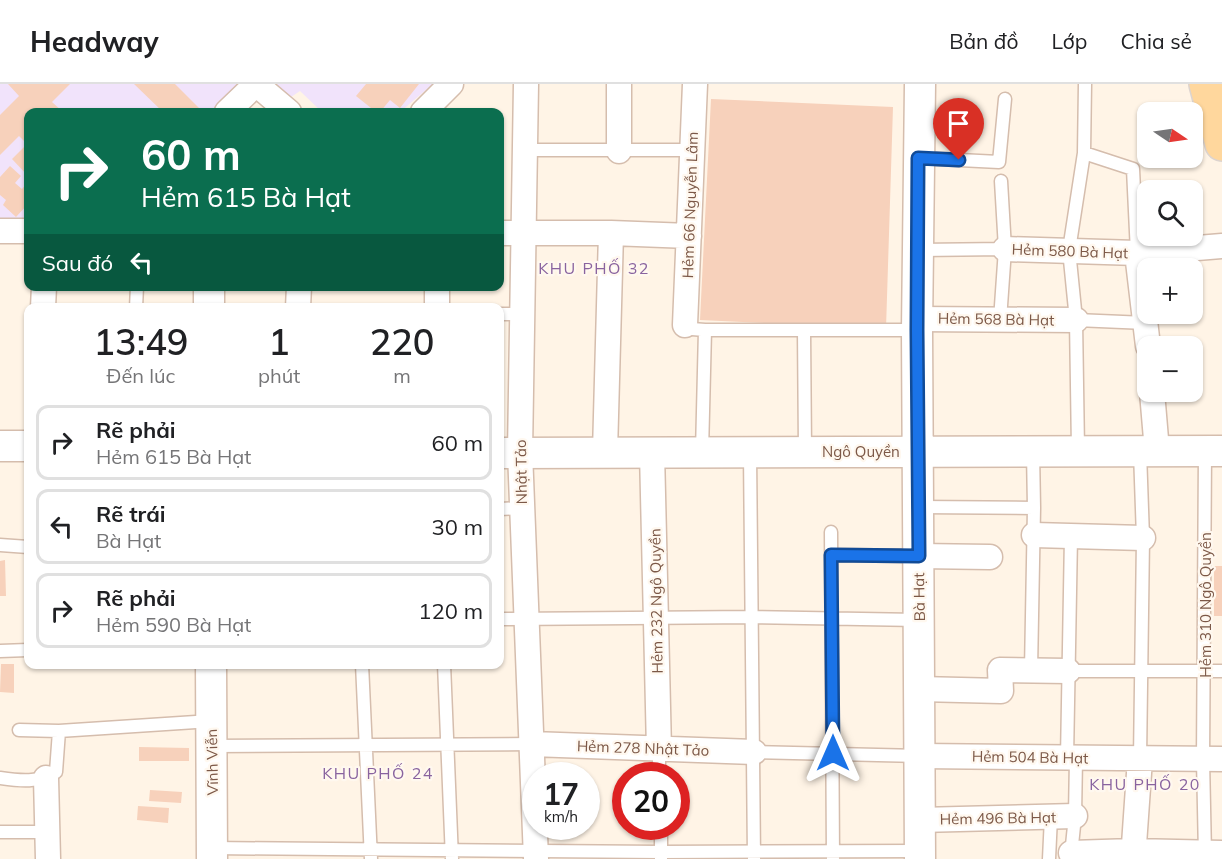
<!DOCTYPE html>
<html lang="vi">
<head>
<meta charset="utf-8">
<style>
  body { margin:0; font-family:Mulish,sans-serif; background:#f6f6f6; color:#202124; height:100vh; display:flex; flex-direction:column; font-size:22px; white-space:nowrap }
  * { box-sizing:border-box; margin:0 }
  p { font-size:20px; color:#757577 }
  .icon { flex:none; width:33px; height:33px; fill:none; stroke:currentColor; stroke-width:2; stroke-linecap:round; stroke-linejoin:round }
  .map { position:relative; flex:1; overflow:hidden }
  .panel { position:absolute; left:24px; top:219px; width:480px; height:366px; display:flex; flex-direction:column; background:#fff; border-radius:12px; box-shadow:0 2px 4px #0004 }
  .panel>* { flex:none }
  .banner { position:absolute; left:24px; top:24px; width:480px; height:183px; border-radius:12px; box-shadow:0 2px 4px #0004; background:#0b6e4f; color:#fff; overflow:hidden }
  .needle { width:39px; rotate:103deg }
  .controls { position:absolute; left:1137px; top:18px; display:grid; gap:12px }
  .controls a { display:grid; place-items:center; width:66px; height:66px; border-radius:12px; background:#fff; box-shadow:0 2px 4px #0004; font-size:30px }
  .speed { position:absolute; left:522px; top:678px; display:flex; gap:12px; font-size:30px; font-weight:700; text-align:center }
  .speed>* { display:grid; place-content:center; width:78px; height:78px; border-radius:50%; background:#fff; box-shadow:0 2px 4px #0004; line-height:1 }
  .speed small { font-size:15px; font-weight:400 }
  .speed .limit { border:9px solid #d22; background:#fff; color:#111 }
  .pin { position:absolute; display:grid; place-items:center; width:51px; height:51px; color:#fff; margin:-62px -26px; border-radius:50% 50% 50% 0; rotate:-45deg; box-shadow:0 0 6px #0007 }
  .pin .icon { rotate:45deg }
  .me { position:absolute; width:66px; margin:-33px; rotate:0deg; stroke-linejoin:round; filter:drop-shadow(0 0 4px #0008) }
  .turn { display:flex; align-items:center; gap:21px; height:126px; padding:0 18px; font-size:27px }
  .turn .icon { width:78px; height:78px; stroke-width:2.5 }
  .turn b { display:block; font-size:42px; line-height:51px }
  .then { display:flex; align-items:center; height:57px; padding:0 18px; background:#0003; gap:12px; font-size:22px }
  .eta { display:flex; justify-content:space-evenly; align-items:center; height:102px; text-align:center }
  .eta b { font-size:36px; font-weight:600; line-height:42px }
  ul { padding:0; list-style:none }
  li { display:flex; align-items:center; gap:18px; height:75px; margin:0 12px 9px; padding:0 6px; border:3px solid #e0e0e0; border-radius:12px }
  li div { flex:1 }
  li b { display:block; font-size:22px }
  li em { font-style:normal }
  header { display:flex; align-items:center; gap:36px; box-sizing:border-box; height:84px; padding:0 30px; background:#fff; border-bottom:2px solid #e0e0e0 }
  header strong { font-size:28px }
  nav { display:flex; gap:33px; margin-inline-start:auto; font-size:21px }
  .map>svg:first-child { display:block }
  .education { fill:#f1e3fb }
  .building { fill:#f7d1bb }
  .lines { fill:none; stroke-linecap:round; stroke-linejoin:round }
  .service-casing { stroke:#d5bdad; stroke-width:15 }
  .minor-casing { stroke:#d5bdad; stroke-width:27 }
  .tertiary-casing { stroke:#d5bdad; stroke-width:33 }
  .primary-casing { stroke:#ddd4cf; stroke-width:36 }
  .service { stroke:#fff; stroke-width:12 }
  .minor { stroke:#fff; stroke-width:24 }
  .tertiary { stroke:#fff; stroke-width:30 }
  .primary { stroke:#ffd79d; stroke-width:33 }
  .route-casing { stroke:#114b97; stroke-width:15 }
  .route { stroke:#1a73e8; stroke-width:10 }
  .labels { text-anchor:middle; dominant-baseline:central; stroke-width:4.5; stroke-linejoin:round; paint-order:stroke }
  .street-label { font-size:15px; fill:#7c5847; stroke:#fff8ef }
  .neighbourhood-label { font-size:16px; letter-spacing:1.5px; fill:#89639f; stroke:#fff8ef }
</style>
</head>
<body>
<header>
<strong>Headway</strong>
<nav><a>Bản đồ</a><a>Lớp</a><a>Chia sẻ</a></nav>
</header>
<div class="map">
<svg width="1222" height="775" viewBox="0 0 1222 775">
  <rect width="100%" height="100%" fill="#fff4e6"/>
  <path class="education" d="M0,0H239L220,17L213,28H28V136L0,134Z
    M276,0H433L400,28H322L300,7L291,13Z"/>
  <path class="building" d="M8,0H70L52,18L63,28L47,27L28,28V45L27,47L28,48V92L12,75L27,60L19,52L0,71V31L19,12Z
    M134,0H175L203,28H163Z
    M366,0H419L400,24L390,16L380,28H376L356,12Z
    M711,15L893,23L886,245L700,236Z
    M10,82L21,92L15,99L22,105L28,98V120L16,133L3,121L6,116L0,111V93Z
    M5,476L6,512H0V477Z
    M1214,482H1222V532H1214Z
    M1,580H14V609L0,608Z
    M139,663L189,664V677H139Z
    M150,706L182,708L181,719L149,717Z
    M138,722L169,724L168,739L137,736Z"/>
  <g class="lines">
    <defs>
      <path id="service" d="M525,66H692
        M1084,69L1133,85L1137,169
        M920,74L999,78L1005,15
        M919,166L1005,165
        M136,224L137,202
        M500,230H522
        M1000,236L1005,165L1001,97
        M1076,236L1146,239
        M685,241L692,245L705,246H917
        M804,247L805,367
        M1078,366L1076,236L1069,166L1084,69L1085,0
        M702,368L705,246
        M1140,368L1143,454L1140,675
        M750,369L754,775
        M919,423L1034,424
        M500,425L522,424
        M831,448L833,774
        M0,461L28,463
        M831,471L917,472
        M500,535L753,533L918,536
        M0,567L28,566
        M362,580L371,775
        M444,580L452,775
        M1031,586L1034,424L1033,368
        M1068,587H1222
        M19,646L59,647
        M212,662L532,660
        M659,666V692
        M754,668L920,672
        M1067,674L1071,452
        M0,694C20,697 39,699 56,688L59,647L211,637
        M661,742V774
        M0,748H47
        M212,764L661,768L919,767
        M1071,771L1075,732L1076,674
        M1205,771L1203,676L1205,368
        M1049,775L1051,733"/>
      <path id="minor" d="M526,0L520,368L536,775
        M619,0V67
        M227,28L256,0L289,28
        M423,28L451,0
        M0,147H28
        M500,149H611L689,152
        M1005,165L1137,169L1222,162
        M1137,169L1148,262
        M43,224L44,202
        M298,224L299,202
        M437,224V202
        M917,235L1076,236
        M685,241L695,0
        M1152,308L1157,367
        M605,368L611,149
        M652,368L659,666
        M1034,451L1143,454
        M919,472L990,473
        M920,605L1001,607L1000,586L1068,587
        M532,660L754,668
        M920,672L1222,675
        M46,694L48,775
        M920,736L1075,732
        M1071,769L1133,767L1222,769
        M1133,775L1140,675"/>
      <path id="tertiary" d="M209,202V224
        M0,362H28
        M500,369L1222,367
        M211,580L212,775
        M920,775L917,246L920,0"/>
      <path id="primary" d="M1206,0L1222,60"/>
    </defs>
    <use href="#service" class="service-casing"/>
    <use href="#minor" class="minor-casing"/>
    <use href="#tertiary" class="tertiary-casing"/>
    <use href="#primary" class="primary-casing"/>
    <use href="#service" class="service"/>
    <use href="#minor" class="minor"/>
    <use href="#tertiary" class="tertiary"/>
    <use href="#primary" class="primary"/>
  </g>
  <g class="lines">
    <defs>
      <path id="route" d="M833,669L831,471L919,472L917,246L918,74L959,76"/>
    </defs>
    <use href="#route" class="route-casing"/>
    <use href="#route" class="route"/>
  </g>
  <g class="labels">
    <g class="street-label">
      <text transform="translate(690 121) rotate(-88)">Hẻm 66 Nguyễn Lâm</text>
      <text transform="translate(1070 167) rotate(2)">Hẻm 580 Bà Hạt</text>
      <text transform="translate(996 235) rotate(1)">Hẻm 568 Bà Hạt</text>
      <text x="861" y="367">Ngô Quyền</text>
      <text transform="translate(521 388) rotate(-91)">Nhật Tảo</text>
      <text transform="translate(919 513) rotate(-91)">Bà Hạt</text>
      <text transform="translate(656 517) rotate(-91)">Hẻm 232 Ngô Quyền</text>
      <text transform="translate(1205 521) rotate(-90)">Hẻm 310 Ngô Quyền</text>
      <text transform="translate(643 664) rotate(2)">Hẻm 278 Nhật Tảo</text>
      <text transform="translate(1030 673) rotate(1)">Hẻm 504 Bà Hạt</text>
      <text transform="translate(212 678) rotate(-91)">Vĩnh Viễn</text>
      <text transform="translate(998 734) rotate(-1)">Hẻm 496 Bà Hạt</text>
    </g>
    <g class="neighbourhood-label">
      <text x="594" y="184">KHU PHỐ 32</text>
      <text x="378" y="689">KHU PHỐ 24</text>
      <text x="1145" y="700">KHU PHỐ 20</text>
    </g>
  </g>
</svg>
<div class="controls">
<a><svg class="needle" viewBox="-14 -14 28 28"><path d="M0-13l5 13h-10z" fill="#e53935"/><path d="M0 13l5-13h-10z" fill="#757577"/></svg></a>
<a><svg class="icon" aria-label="search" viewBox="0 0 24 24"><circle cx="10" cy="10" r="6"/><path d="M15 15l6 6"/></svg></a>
<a>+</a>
<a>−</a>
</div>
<div class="speed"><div>17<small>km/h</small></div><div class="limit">20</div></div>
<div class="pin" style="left:959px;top:76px;background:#d93025"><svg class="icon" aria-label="arrive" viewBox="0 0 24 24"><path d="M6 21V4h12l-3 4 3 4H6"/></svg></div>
<svg class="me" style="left:833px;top:669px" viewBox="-20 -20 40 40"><path d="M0-17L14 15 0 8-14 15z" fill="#1a73e8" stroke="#fff" stroke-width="4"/></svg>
<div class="banner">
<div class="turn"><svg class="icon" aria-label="right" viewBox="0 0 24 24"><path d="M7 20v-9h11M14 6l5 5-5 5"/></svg><div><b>60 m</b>Hẻm 615 Bà Hạt</div></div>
<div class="then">Sau đó<svg class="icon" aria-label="left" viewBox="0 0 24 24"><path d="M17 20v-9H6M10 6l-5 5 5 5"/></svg></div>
</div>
<section class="panel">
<div class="eta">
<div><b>13:49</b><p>Đến lúc</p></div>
<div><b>1</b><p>phút</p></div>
<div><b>220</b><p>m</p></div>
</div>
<ul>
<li><svg class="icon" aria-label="right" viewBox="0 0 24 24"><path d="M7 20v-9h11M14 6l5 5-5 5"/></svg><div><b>Rẽ phải</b><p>Hẻm 615 Bà Hạt</p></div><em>60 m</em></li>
<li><svg class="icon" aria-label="left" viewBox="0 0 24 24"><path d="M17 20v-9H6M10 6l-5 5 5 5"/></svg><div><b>Rẽ trái</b><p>Bà Hạt</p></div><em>30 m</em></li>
<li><svg class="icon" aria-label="right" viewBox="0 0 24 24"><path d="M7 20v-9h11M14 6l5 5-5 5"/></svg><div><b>Rẽ phải</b><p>Hẻm 590 Bà Hạt</p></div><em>120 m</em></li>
</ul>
</section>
</div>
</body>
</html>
